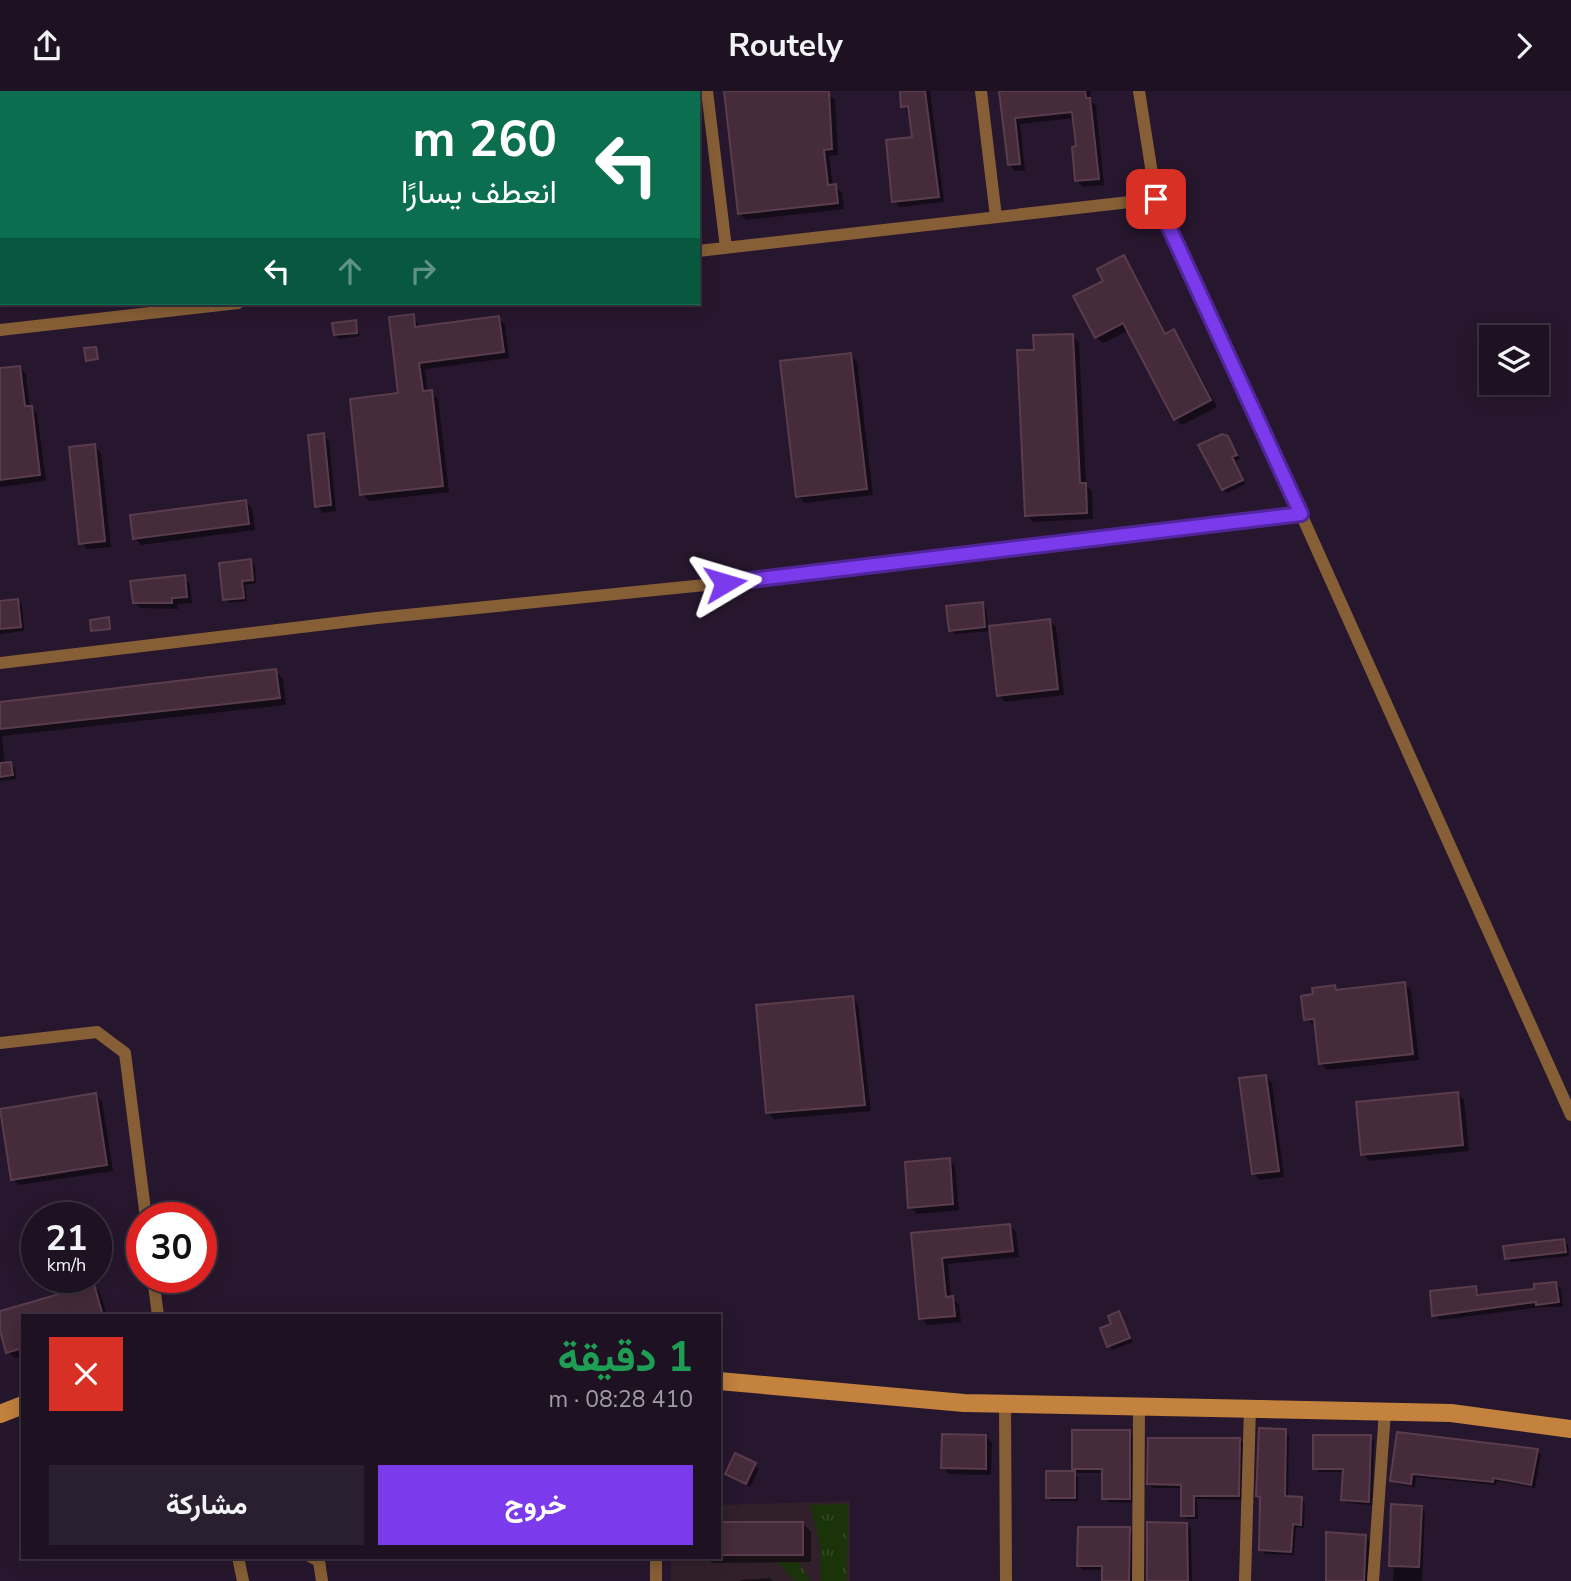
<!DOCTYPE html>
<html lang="ar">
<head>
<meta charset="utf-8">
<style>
  body { margin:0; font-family:"Nunito Sans",Vazirmatn,sans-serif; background:#2a1f2f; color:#f1f3f6; direction:rtl; height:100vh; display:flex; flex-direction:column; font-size:26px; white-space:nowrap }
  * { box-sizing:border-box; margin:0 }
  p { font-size:23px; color:#a09da5 }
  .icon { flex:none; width:38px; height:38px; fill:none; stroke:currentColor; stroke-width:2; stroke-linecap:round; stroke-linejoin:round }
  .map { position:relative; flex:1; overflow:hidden; direction:ltr }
  .side { position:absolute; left:21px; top:1223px; width:700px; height:245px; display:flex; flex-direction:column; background:#1d1122; border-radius:0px; box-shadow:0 4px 18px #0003,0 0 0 2px #3b3140; direction:rtl }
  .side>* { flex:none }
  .guide { position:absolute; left:0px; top:0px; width:700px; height:214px; box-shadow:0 4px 18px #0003,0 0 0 2px #3b3140; direction:rtl; background:#0b6e4f; color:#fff; overflow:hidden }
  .buttons { position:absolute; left:1479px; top:234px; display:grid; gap:14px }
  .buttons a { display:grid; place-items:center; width:70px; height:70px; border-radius:0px; background:#1d1122; box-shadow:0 4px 18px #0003,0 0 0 2px #3b3140; font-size:35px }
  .speed { position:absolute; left:21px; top:1111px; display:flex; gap:14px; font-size:35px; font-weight:700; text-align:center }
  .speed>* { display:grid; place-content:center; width:91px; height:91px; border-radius:50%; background:#1d1122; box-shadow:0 4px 18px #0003,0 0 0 2px #3b3140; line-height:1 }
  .speed small { font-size:18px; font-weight:400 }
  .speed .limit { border:10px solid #d22; background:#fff; color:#111 }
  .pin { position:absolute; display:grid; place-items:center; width:60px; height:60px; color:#fff; margin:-30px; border-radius:14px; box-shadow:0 4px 10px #0006 }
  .me { position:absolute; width:77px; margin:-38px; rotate:83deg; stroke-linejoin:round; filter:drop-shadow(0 0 5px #0008) }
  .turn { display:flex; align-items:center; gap:24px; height:147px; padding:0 28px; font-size:32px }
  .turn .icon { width:91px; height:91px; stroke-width:2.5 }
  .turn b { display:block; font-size:49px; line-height:60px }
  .lanes { display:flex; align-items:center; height:66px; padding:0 28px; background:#0003; justify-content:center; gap:35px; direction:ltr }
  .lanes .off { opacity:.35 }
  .round { display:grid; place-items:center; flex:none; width:74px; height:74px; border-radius:0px; background:#2a1f2f }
  .overview { display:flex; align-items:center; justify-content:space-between; height:119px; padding:0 28px }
  h1 { font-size:42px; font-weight:700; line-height:52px; color:#1e9e55 }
  .primary-button { display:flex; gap:14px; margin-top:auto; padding:14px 28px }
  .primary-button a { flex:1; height:80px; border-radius:0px; background:#7c3aed; color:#fff; font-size:28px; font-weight:700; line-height:80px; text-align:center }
  .primary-button a+a { background:#2a1f2f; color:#f1f3f6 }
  header { display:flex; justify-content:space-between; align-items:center; height:91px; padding:0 28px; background:#1d1122; font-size:32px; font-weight:700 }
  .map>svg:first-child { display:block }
  .education { fill:#31202a }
  .grass { fill:url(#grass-tufts) }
  .shadow { fill:#0007 }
  .building { fill:#462b3a; stroke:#5a3d4d; stroke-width:2 }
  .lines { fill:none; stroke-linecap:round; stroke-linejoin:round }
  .street { stroke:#875f36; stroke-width:12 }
  .secondary { stroke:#c3823d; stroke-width:18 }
  .route-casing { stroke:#51269a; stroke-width:18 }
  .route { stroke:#7c3aed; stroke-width:12 }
</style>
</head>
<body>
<header><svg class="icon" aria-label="forward" viewBox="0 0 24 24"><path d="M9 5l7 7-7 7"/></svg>Routely<svg class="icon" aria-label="share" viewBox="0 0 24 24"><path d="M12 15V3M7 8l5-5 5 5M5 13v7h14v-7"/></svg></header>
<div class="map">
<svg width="1571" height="1490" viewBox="0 0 1571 1490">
  <defs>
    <pattern id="grass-tufts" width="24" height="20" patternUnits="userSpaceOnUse" patternTransform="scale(1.75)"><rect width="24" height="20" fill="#1b3309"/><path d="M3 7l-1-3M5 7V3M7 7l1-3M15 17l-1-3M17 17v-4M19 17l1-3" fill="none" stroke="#324722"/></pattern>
  </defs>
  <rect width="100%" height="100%" fill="#27172e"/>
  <path class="education" d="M850,1410V1490H671V1467L719,1466V1414Z"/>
  <path class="grass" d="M848,1413L847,1490H821L820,1453L810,1414Z
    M777,1471H799L810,1490H796Z"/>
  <path class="shadow" d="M34,0H95V2H34Z
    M139,0H255L256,2H139Z
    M726,0H823L835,9L838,64L829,65L833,95L842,101L844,118L746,129L740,123Z
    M901,0H930L944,111L900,116L894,110L914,48Z
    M1001,0H1090L1091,10L1096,15L1104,94L1083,96L1077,90L1078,57L1074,27L1020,33L1025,79L1015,80L1009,73Z
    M0,152H2L0,187Z
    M1123,166L1130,173L1167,244L1174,240L1180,247L1217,316L1182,334L1175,328L1129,239L1103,252L1096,246L1105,190Z
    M413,225L420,237L498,227L505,234L509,267L425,278L428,301L438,307L449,401L369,410L362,403L400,304Z
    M355,231L360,245L339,248L335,243Z
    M1072,244L1079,251L1086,394L1092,400L1093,428L1033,431L1026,424L1036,260Z
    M850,264L857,270L873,404L804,412L798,405Z
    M20,277L26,283L30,317L37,322L46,390L0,396V279Z
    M323,344L329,350L336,420L323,422L317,415Z
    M1227,347L1240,368L1235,370L1245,393L1227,402L1223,398Z
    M94,355L101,362L111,456L87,458L81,452Z
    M245,410L252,417L255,439L141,454L135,447Z
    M251,470L255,474L256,492L245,494L247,510L229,512L225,508Z
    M184,486L190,493L192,512L177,513L178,518L141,517L134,511Z
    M18,510L22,514L24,540L0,543V512Z
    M982,513L986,517L988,537L1050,530L1056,536L1064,604L1005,611L999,604L991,540L955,543L951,539Z
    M108,528L111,539H93Z
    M276,580L283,588L286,614L2,645L5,673H11L15,677L16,688L0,690V613Z
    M1404,893L1411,899L1419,969L1327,979L1321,973L1316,935L1306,928L1335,896L1339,900Z
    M852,907L858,913L871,1020L774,1028L768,1022Z
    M1266,985L1272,992L1284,1086L1260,1089L1253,1082Z
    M1457,1003L1464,1009L1469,1060L1369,1070L1363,1063Z
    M96,1004L102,1011L113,1080L19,1094L13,1088Z
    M949,1069L955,1075L959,1119L917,1123L910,1116Z
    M1010,1135L1016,1141L1019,1166L948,1173L951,1207L959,1213L961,1231L927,1234L921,1227L913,1144Z
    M1564,1150L1568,1154L1569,1165L1511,1171L1507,1167Z
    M1556,1192L1561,1198L1563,1216H1541L1440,1229L1434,1224L1475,1197L1481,1205L1536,1199Z
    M94,1195L100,1201L107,1225H23V1265L15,1267L8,1261L0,1222Z
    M1119,1222L1133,1251L1112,1259L1102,1238L1114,1234Z
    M1285,1340L1289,1344L1288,1407L1301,1408L1305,1412L1304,1437L1296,1436L1294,1464L1265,1463L1261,1459L1262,1409L1258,1405Z
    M1129,1341L1133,1345V1412L1108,1411L1104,1407V1382H1078L1074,1378Z
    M1398,1342L1537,1360L1541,1364L1535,1397L1497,1390L1496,1394L1416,1386L1415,1396L1396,1393L1392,1389Z
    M986,1345L992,1352L991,1384L949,1383L943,1376Z
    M1370,1346L1374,1350L1372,1414L1347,1412L1343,1408L1344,1381H1319L1315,1377Z
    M1240,1349L1244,1353L1242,1409L1197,1408L1198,1428H1187L1183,1424V1397H1153L1149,1393Z
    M755,1374L759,1378L750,1396L727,1383Z
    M1074,1382L1078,1386V1410H1051L1047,1406Z
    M1421,1416L1425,1420L1422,1490H1393L1394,1477L1391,1474Z
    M803,1432L811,1441V1471L712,1472L709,1468L691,1466H719V1433Z
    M1186,1433L1191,1438L1192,1490H1149Z
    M1129,1438L1133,1443V1490H1104V1479H1083L1079,1474Z
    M1366,1446L1370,1450L1368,1490H1327Z
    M770,1487L773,1490H740L741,1489Z"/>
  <path class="building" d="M724,0H829L832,58L824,59L828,94L836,93L838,112L738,123Z
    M900,0H925L939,106L892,111L886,49L912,46L908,15L901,16Z
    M999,0H1085L1086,7H1090L1099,88L1075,90L1072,56L1076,55L1072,21L1015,27L1020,73L1008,74Z
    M1124,164L1165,243L1174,238L1211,309L1174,329L1123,232L1095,247L1073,205L1103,190L1097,178Z
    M414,223L415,236L499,225L504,261L419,272L423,300L432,299L443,395L360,404L350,308L398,302L389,226Z
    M356,229L357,242L334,244L332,232Z
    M1073,243L1080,392H1086L1087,422L1025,425L1017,259H1034L1033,244Z
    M96,256L98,268L86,270L84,257Z
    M851,262L867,398L796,406L780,270Z
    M20,275L25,315H32L40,384L0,389V277Z
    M324,342L331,414L315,416L308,344Z
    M1222,343L1228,345L1237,364L1232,366L1243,389L1222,399L1198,354Z
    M95,353L105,450L79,453L69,356Z
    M246,409L249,433L133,448L130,424Z
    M251,468L253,489L242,490L244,507L223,509L219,472Z
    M185,484L187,506L172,507V512H133L130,490Z
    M18,508L21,536L0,538V510Z
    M983,511L985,536L949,540L946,515Z
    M109,526L110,538L91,540L90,529Z
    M1050,528L1058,598L997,605L989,535Z
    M276,578L280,607L0,638V611Z
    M11,671L13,684L0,686V672Z
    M1405,891L1413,963L1319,973L1314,928L1304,929L1301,905L1313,903L1312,897L1335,894L1336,899Z
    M853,905L865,1014L766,1022L756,914Z
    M1266,984L1279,1080L1252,1083L1239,987Z
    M1458,1001L1463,1054L1361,1064L1356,1011Z
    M96,1002L107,1074L11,1089L0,1018Z
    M950,1067L953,1113L908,1117L905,1071Z
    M1010,1133L1013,1160L942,1167L946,1206L953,1205L955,1225L919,1228L911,1142Z
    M1564,1148L1566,1161L1505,1168L1503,1155Z
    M1556,1191L1559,1211L1536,1214V1211L1432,1225L1430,1200L1476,1195L1477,1204L1534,1198V1193Z
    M94,1193L103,1225H23V1257L6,1262L0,1239V1220Z
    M1119,1220L1130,1247L1107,1256L1100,1237L1111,1233L1108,1225Z
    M1259,1337L1286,1338L1285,1405L1302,1406L1301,1434L1293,1433L1291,1461L1259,1459L1260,1406L1256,1405Z
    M1072,1339H1130V1408H1102V1378H1072Z
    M1397,1341L1538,1358L1531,1394L1493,1387V1391L1412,1383L1411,1393L1390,1390Z
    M942,1343L986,1344V1378L941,1377Z
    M1313,1344H1371L1369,1411L1341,1409L1343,1378H1313Z
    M1148,1347H1240L1239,1405H1194V1425H1181V1394L1147,1393Z
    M735,1362L756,1372L746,1393L725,1383Z
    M1046,1380H1075V1407H1046Z
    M1391,1413L1422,1415L1419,1476L1389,1475Z
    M719,1431H803V1464H719Z
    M1147,1431L1187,1432L1188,1490H1147Z
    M1078,1436H1130L1129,1490H1102V1475H1077Z
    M1326,1441L1366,1444L1364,1490H1326Z"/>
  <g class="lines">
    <path class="street" d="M345,0V2
      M707,0L726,157
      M981,0L996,126
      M1139,0L1156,108L1169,139L1301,423L1571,1024
      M698,160L1156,108
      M0,239L238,212
      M0,572L377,527L725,492L1301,423
      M0,952L97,941L125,962L146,1127
      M153,1186L158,1225
      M1005,1312L1006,1490
      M238,1466L243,1490
      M311,1466L319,1470L322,1490
      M656,1466V1490
      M1138,1490L1139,1315
      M1245,1490L1250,1316
      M1373,1490L1385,1320"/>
    <path class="secondary" d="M719,1290L964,1312L1451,1322L1571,1338
      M0,1323L23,1314"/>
  </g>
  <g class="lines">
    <defs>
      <path id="route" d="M725,492L1301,423L1156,108"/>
    </defs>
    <use href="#route" class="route-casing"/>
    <use href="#route" class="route"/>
  </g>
</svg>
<div class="buttons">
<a><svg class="icon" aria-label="layers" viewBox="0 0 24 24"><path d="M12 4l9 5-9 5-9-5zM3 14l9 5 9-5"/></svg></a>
</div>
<div class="speed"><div>21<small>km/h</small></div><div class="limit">30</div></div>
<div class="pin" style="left:1156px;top:108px;background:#d93025"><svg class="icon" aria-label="arrive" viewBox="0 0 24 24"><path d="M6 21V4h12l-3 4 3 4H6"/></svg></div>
<svg class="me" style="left:725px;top:492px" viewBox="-20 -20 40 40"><path d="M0-17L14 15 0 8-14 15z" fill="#7c3aed" stroke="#fff" stroke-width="4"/></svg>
<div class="guide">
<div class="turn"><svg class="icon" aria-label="left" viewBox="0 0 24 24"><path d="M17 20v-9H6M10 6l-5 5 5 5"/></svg><div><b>260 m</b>انعطف يسارًا</div></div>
<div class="lanes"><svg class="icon" aria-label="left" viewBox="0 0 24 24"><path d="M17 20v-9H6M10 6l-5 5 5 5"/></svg><svg class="icon off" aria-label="ahead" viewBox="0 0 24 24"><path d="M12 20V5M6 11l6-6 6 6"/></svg><svg class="icon off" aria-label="right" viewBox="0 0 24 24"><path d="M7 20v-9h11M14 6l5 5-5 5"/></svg></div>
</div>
<section class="side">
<div class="overview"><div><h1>1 دقيقة</h1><p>410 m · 08:28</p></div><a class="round" style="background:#d93025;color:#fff"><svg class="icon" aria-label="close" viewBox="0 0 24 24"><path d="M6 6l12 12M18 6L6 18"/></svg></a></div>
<div class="primary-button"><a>خروج</a><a>مشاركة</a></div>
</section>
</div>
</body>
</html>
